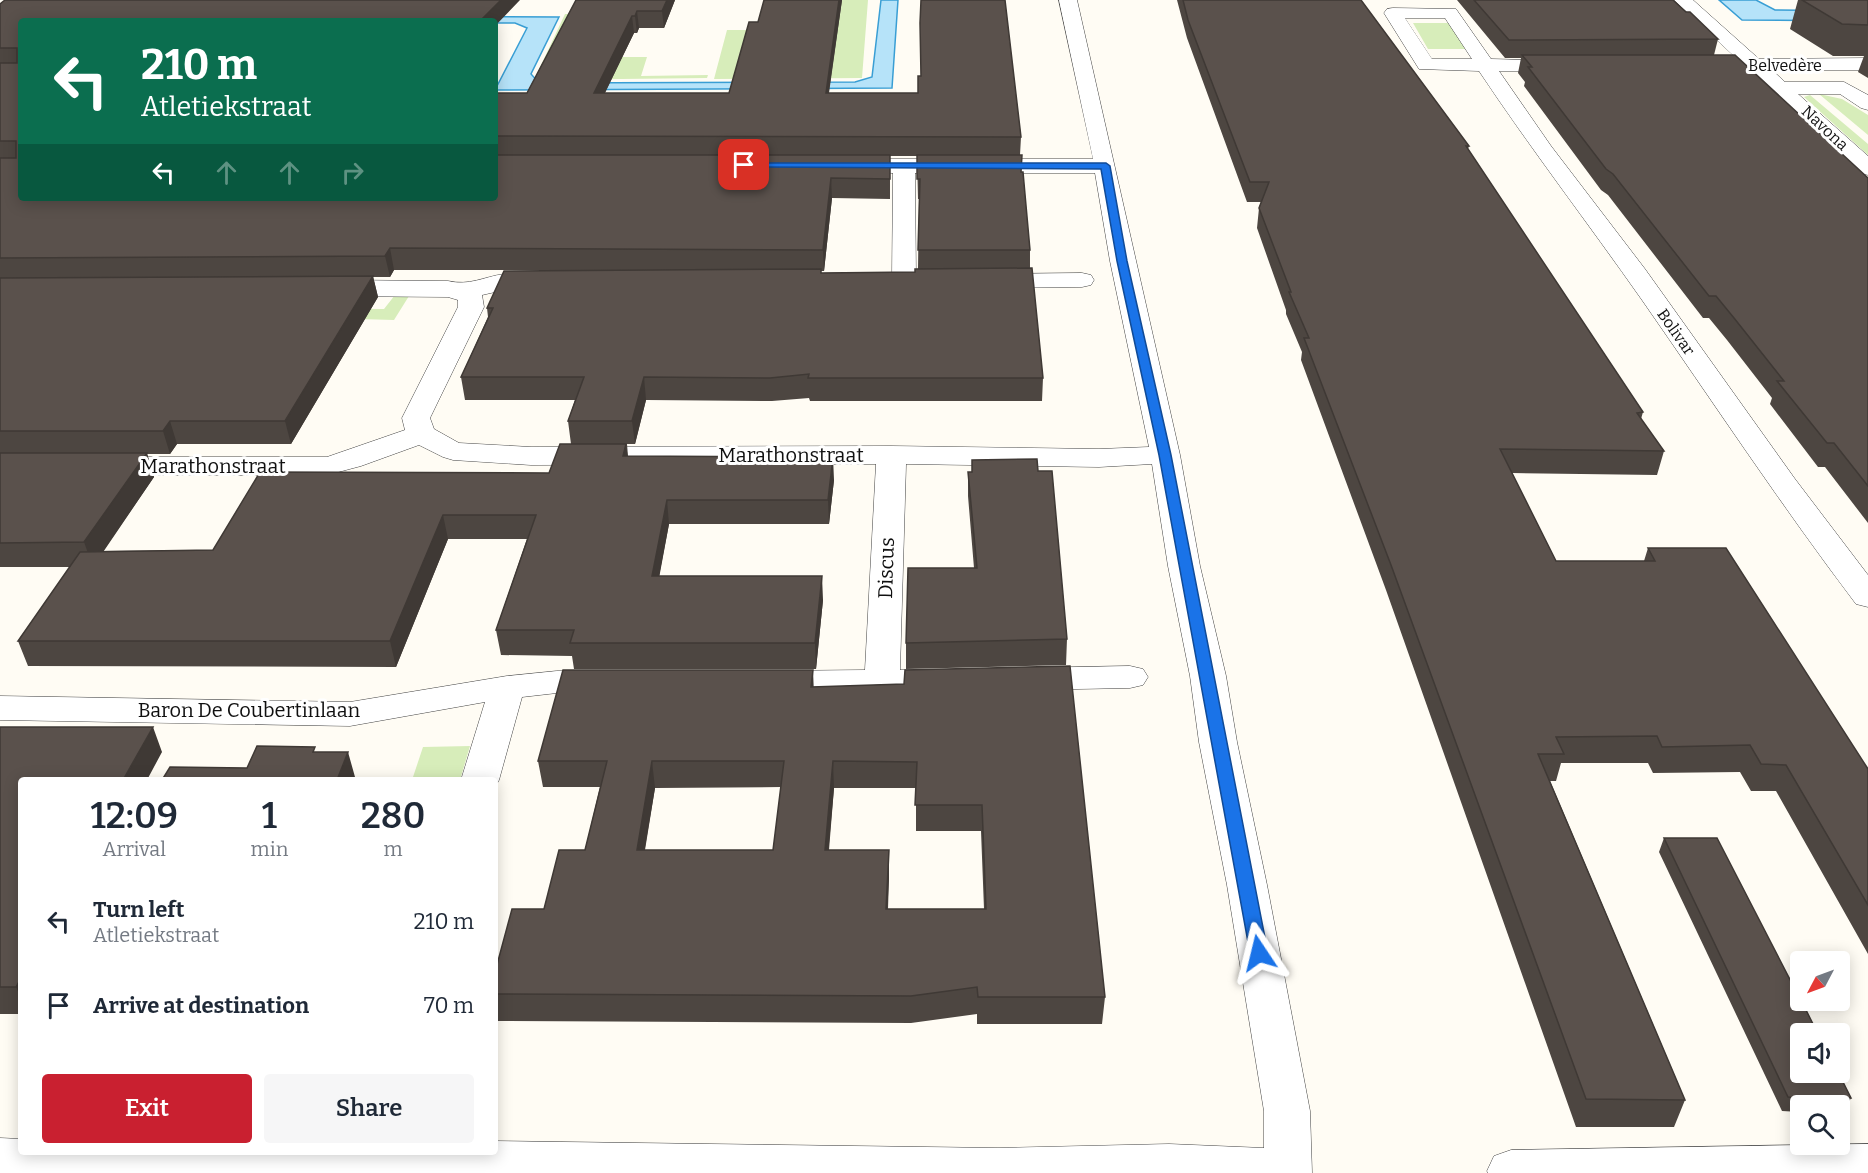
<!DOCTYPE html>
<html lang="en">
<head>
<meta charset="utf-8">
<style>
  body { margin:0; font-family:Bitter,serif; background:#f6f6f7; color:#1f2937; height:100vh; display:flex; flex-direction:column; font-size:22px; white-space:nowrap }
  * { box-sizing:border-box; margin:0 }
  p { font-size:20px; color:#747a83 }
  .icon { flex:none; width:33px; height:33px; fill:none; stroke:currentColor; stroke-width:2; stroke-linecap:round; stroke-linejoin:round }
  .map { position:relative; flex:1; overflow:hidden }
  .side { position:absolute; left:18px; top:777px; width:480px; height:378px; display:flex; flex-direction:column; background:#fff; border-radius:6px; box-shadow:0 3px 15px #0003 }
  .side>* { flex:none }
  .top-card { position:absolute; left:18px; top:18px; width:480px; height:183px; border-radius:6px; box-shadow:0 3px 15px #0003; background:#0b6e4f; color:#fff; overflow:hidden }
  .needle { width:39px; rotate:229deg }
  .fabs { position:absolute; left:1790px; top:951px; display:grid; gap:12px }
  .fabs a { display:grid; place-items:center; width:60px; height:60px; border-radius:6px; background:#fff; box-shadow:0 3px 15px #0003; font-size:30px }
  .pin { position:absolute; display:grid; place-items:center; width:51px; height:51px; color:#fff; margin:-26px; border-radius:12px; box-shadow:0 3px 9px #0006 }
  .me { position:absolute; width:66px; margin:-33px; rotate:350deg; stroke-linejoin:round; filter:drop-shadow(0 0 4px #0008) }
  .turn { display:flex; align-items:center; gap:21px; height:126px; padding:0 24px; font-size:27px }
  .turn .icon { width:78px; height:78px; stroke-width:2.5 }
  .turn b { display:block; font-size:42px; line-height:51px }
  .lanes { display:flex; align-items:center; height:57px; padding:0 24px; background:#0003; justify-content:center; gap:30px; direction:ltr }
  .lanes .off { opacity:.35 }
  .eta { display:flex; justify-content:space-evenly; align-items:center; height:102px; text-align:center }
  .eta b { font-size:36px; font-weight:600; line-height:42px }
  .primary-button { display:flex; gap:12px; margin-top:auto; padding:12px 24px }
  .primary-button a { flex:1; height:69px; border-radius:6px; background:#c92030; color:#fff; font-size:24px; font-weight:600; line-height:69px; text-align:center }
  .primary-button a+a { background:#f6f6f7; color:#1f2937 }
  ul { padding:0; list-style:none }
  li { display:flex; align-items:center; gap:18px; height:84px; padding:0 24px }
  li div { flex:1 }
  li b { display:block; font-size:22px }
  li em { font-style:normal }
  .map>svg:first-child { display:block }
  .green { fill:#d7edba }
  .water { fill:#b6e3f9; stroke:#399ed4; stroke-width:1.5 }
  .lines { fill:none; stroke-linecap:round; stroke-linejoin:round }
  .minor-casing { stroke:#434343; stroke-width:1 }
  .minor { fill:#fff; fill-rule:evenodd }
  .wall { fill:#4d4641; fill-rule:evenodd }
  .shaded-wall { fill:#3f3935 }
  .building { fill:#5a514c; stroke:#3f3935; stroke-width:1.5; fill-rule:evenodd }
  .route { fill:#1a73e8; stroke:#114b97; stroke-width:1.5 }
  .labels { text-anchor:middle; dominant-baseline:central; stroke-width:6; stroke-linejoin:round; paint-order:stroke }
  .far-street-label { font-size:16px; fill:#101010; stroke:#fff }
  .street-label { font-size:20px; fill:#101010; stroke:#fff }
</style>
</head>
<body>
<div class="map">
<svg width="1868" height="1173" viewBox="0 0 1868 1173">
  <rect width="100%" height="100%" fill="#fffcf4"/>
  <path class="green" d="M815,0H868L862,78L714,79L727,30H810Z
    M565,14H599L581,57H647L641,76L708,75L707,78L534,80Z
    M1413,23H1453L1468,49H1428Z
    M1819,94L1842,99L1868,115V135Z
    M1810,95L1868,144V155L1804,97Z
    M395,295L409,296L394,320L254,316L259,308L384,309Z
    M470,746L460,780H412L423,747Z"/>
  <path class="water" d="M881,0H898L892,88L495,90L527,28L515,23H495V21H21L1,15L559,17L531,74L539,83L855,82L872,77Z
    M1719,0H1756L1775,10L1868,11V21L1742,20Z"/>
  <g class="lines">
    <defs>
      <path id="minor" d="M1059,0H1077L1180,455L1200,566L1226,676L1237,742L1267,885L1310,1111L1312,1173H0V1138L21,1139V1152H495V1141L998,1148L1169,1144L1264,1148V1111L1227,885L1199,742L1190,676L1168,566L1152,464L1099,467L906,464L900,670H950L963,673L968,681L963,689L950,692L767,693L754,690L749,682L754,674L767,671L865,670L876,464L531,465L453,460L443,457L419,445L361,466L327,475H107L96,472L92,466L96,460L107,457H327L405,430L402,418L458,307V300L448,297L331,296L322,293L318,288L322,283L331,280L448,281C470,286 483,277 504,274C519,273 537,273 552,277L556,282L552,287L504,290L482,295L484,307L430,418L434,429L459,443L531,447L891,446L1099,449L1149,447L1110,261L1095,173H915L916,281L913,286L904,288L895,286L892,281L893,173L838,171L835,166L838,161L846,159H1093Z
        M1674,0H1693L1759,59L1868,58V70H1772L1785,82H1844L1868,95V110L1861,108L1840,94H1798L1868,156V175L1860,173L1749,71L1695,69L1692,65L1695,61L1737,59Z
        M1393,8L1456,9L1491,59L1570,61L1573,65L1570,69L1563,71H1499L1551,146L1645,269L1795,479L1868,575V607L1856,604C1781,505 1713,402 1642,300C1588,223 1531,149 1479,71L1419,69L1384,13L1387,9ZM1405,18H1445L1472,59H1432Z
        M1082,273L1091,275L1094,280L1091,285L1082,287L988,288L979,286L976,281L979,276L988,274Z
        M1130,666L1143,669L1148,677L1143,685L1130,688L1025,690L1012,687L1007,679L1012,671L1025,668Z
        M557,671H605L618,674L623,682L618,690L605,693H557L522,697L499,780L495,787V780H461L485,702L350,726L0,720V696L350,702L507,676Z
        M1868,1144V1173H1488L1487,1171L1494,1156L1511,1150Z"/>
    </defs>
    <use href="#minor" class="minor-casing"/>
    <use href="#minor" class="minor"/>
  </g>
  <path class="wall" d="M576,0H675L664,28H639L637,33H634L605,93H729L758,22L842,0L829,93L1021,137L1020,155L1021,172L1030,250V268L1043,378L1042,401H810L809,398L772,401L646,400L635,444H627L628,456L834,480L829,524H669L659,576L823,600L816,669H574L572,656L501,655L496,630L527,539H448L396,667L28,666L18,641L70,567H0V4L21,21V198H495V93H527ZM890,156H917L918,199H919L918,269L915,272L821,273V271H824L832,198L890,199ZM394,270H596L487,308L488,317L461,377L465,400H575L568,421L571,444L549,473L213,550L103,551L154,477L147,454H170L177,444H291L378,297L373,277H390Z
    M1177,0H1361L1469,146L1468,149L1643,412L1641,419L1664,451L1657,475L1512,473L1556,561H1644L1648,548L1868,769V954L1776,791H1751L1740,772L1653,773L1648,763H1561L1556,781H1550L1685,1100L1674,1127H1576L1386,590L1301,360L1302,352L1286,314V310L1257,228L1259,208L1261,202H1247L1187,38Z
    M1457,0H1673L1718,39L1714,55L1868,178V523L1825,467H1818L1770,404L1772,398L1727,340L1709,318H1703L1608,195L1601,190L1524,86L1525,82L1518,73L1521,58H1505Z
    M1798,0H1868V78L1858,72L1864,56H1833L1790,29Z
    M1038,471L1067,639L1066,665L906,669V643L974,568L968,496V472Z
    M813,670V687L904,684L1105,997L1102,1024H977V1014L911,1023L495,1021V972L544,909L585,850L600,787H543L538,761ZM781,787L773,850H645L655,788ZM834,788H916V831H981L984,909H888L889,877V850H829Z
    M0,727L162,752L21,780V1014H0Z
    M1664,838L1851,1098L1844,1112H1839V1106H1800V1112L1782,1111L1659,852Z"/>
  <path class="shaded-wall" d="M501,0H520L495,26V21H480Z
    M667,0H675L664,28L662,11Z
    M839,0H842L826,111V93Z
    M637,11L639,28L637,33L635,16Z
    M632,16L634,33L596,111L594,93Z
    M831,178L832,198L824,271L823,250Z
    M390,248L394,270L390,277L385,256Z
    M373,276L378,297L291,444L285,421Z
    M644,377L646,400L635,444L632,421Z
    M170,421L177,444L170,454L163,431Z
    M626,444L629,467L623,456Z
    M147,453L154,477L93,567L84,542Z
    M833,457L834,480L829,524L828,500Z
    M667,500L669,524L655,600L652,576Z
    M443,515L448,539L396,667L390,641Z
    M822,576L823,600L816,669L815,643Z
    M813,670L814,695L811,687Z
    M153,727L162,752L147,780H123Z
    M348,752L355,777L354,780H337Z
    M652,761L655,788L640,877L637,850Z
    M833,761L834,788L826,877L825,850Z
    M889,850V877L886,936V909Z
    M21,978V998L16,987Z"/>
  <path class="building" d="M5,0H501L480,21H21V198H495V155H890V179L831,178L823,250L390,248L385,256L0,258V158H16V141H0V63H17V48H0V4Z
    M576,0H667L662,11H637L635,16H632L594,93H729L749,22H758L764,0H839L826,93H918V76H921L920,23L921,0H1005L1021,137L495,136V93H527Z
    M1183,0H1361L1469,146H1466L1643,412L1637,413L1664,451L1500,449L1556,561H1655L1648,548H1726L1868,769V905L1786,765L1761,764L1750,745L1662,747L1657,736L1556,737L1564,754H1538L1685,1100L1586,1099L1391,565L1304,338H1309L1289,292H1291L1259,208L1269,182H1250L1188,20Z
    M1474,0H1673L1686,12H1690L1718,39L1509,40Z
    M1802,0H1868V25L1842,24Z
    M1522,55H1735L1868,178V486L1834,443H1827L1777,381H1784L1734,318L1716,296H1709L1613,174L1606,169L1528,67H1532Z
    M917,155H1022L1021,172H1023L1030,250H918L920,179H917Z
    M1032,268L1043,378H808L809,374L770,378L644,377L632,421H568L584,377H461L493,308H487L504,271L821,269V273L915,272V269Z
    M373,276L285,421H170L163,431H0V278Z
    M560,444H626L623,456L833,457L828,500H667L652,576H822L815,643H570L574,630H496L536,515H443L390,641H18L80,552L213,550L260,472L549,473Z
    M0,453H147L84,542L0,543Z
    M1037,459L1038,471H1052L1067,639L906,643L908,568H977L968,472H972V460Z
    M1070,666L1105,997H978L977,987L911,996L495,994V972L512,909H544L559,850H585L607,761H538L563,670H813L811,687L904,684L905,670ZM652,761H784L773,850H637ZM833,761L917,762L915,805H982L986,909H886L889,850H825Z
    M0,727H153L123,780H21V978L16,987H0Z
    M257,746L315,747L313,752H348L337,780H162L170,767L247,768Z
    M1664,838H1717L1800,999V1000H1801L1818,1034H1800V1072H1838L1851,1098L1788,1097Z"/>
  <path class="route" d="M744,163H1106L1110,166L1127,261L1171,455L1268,953L1265,958L1259,960L1253,958L1250,953L1159,455L1117,261L1101,169L741,167V164Z"/>
  <g class="labels">
    <g class="far-street-label">
      <text x="1785" y="65">Belvedère</text>
      <text transform="translate(1825 128) rotate(43)">Navona</text>
      <text transform="translate(1676 332) rotate(55)">Bolivar</text>
    </g>
    <g class="street-label">
      <text x="791" y="455">Marathonstraat</text>
      <text x="213" y="466">Marathonstraat</text>
      <text transform="translate(886 568) rotate(-88)">Discus</text>
      <text x="249" y="710">Baron De Coubertinlaan</text>
    </g>
  </g>
</svg>
<div class="fabs">
<a><svg class="needle" viewBox="-14 -14 28 28"><path d="M0-13l5 13h-10z" fill="#e53935"/><path d="M0 13l5-13h-10z" fill="#747a83"/></svg></a>
<a><svg class="icon" aria-label="sound" viewBox="0 0 24 24"><path d="M4 9h4l5-4v14l-5-4H4zM17 9q2 3 0 6"/></svg></a>
<a><svg class="icon" aria-label="search" viewBox="0 0 24 24"><circle cx="10" cy="10" r="6"/><path d="M15 15l6 6"/></svg></a>
</div>
<div class="pin" style="left:744px;top:165px;background:#d93025"><svg class="icon" aria-label="arrive" viewBox="0 0 24 24"><path d="M6 21V4h12l-3 4 3 4H6"/></svg></div>
<svg class="me" style="left:1259px;top:953px" viewBox="-20 -20 40 40"><path d="M0-17L14 15 0 8-14 15z" fill="#1a73e8" stroke="#fff" stroke-width="4"/></svg>
<div class="top-card">
<div class="turn"><svg class="icon" aria-label="left" viewBox="0 0 24 24"><path d="M17 20v-9H6M10 6l-5 5 5 5"/></svg><div><b>210 m</b>Atletiekstraat</div></div>
<div class="lanes"><svg class="icon" aria-label="left" viewBox="0 0 24 24"><path d="M17 20v-9H6M10 6l-5 5 5 5"/></svg><svg class="icon off" aria-label="ahead" viewBox="0 0 24 24"><path d="M12 20V5M6 11l6-6 6 6"/></svg><svg class="icon off" aria-label="ahead" viewBox="0 0 24 24"><path d="M12 20V5M6 11l6-6 6 6"/></svg><svg class="icon off" aria-label="right" viewBox="0 0 24 24"><path d="M7 20v-9h11M14 6l5 5-5 5"/></svg></div>
</div>
<section class="side">
<div class="eta">
<div><b>12:09</b><p>Arrival</p></div>
<div><b>1</b><p>min</p></div>
<div><b>280</b><p>m</p></div>
</div>
<ul>
<li><svg class="icon" aria-label="left" viewBox="0 0 24 24"><path d="M17 20v-9H6M10 6l-5 5 5 5"/></svg><div><b>Turn left</b><p>Atletiekstraat</p></div><em>210 m</em></li>
<li><svg class="icon" aria-label="arrive" viewBox="0 0 24 24"><path d="M6 21V4h12l-3 4 3 4H6"/></svg><div><b>Arrive at destination</b></div><em>70 m</em></li>
</ul>
<div class="primary-button"><a>Exit</a><a>Share</a></div>
</section>
</div>
</body>
</html>
